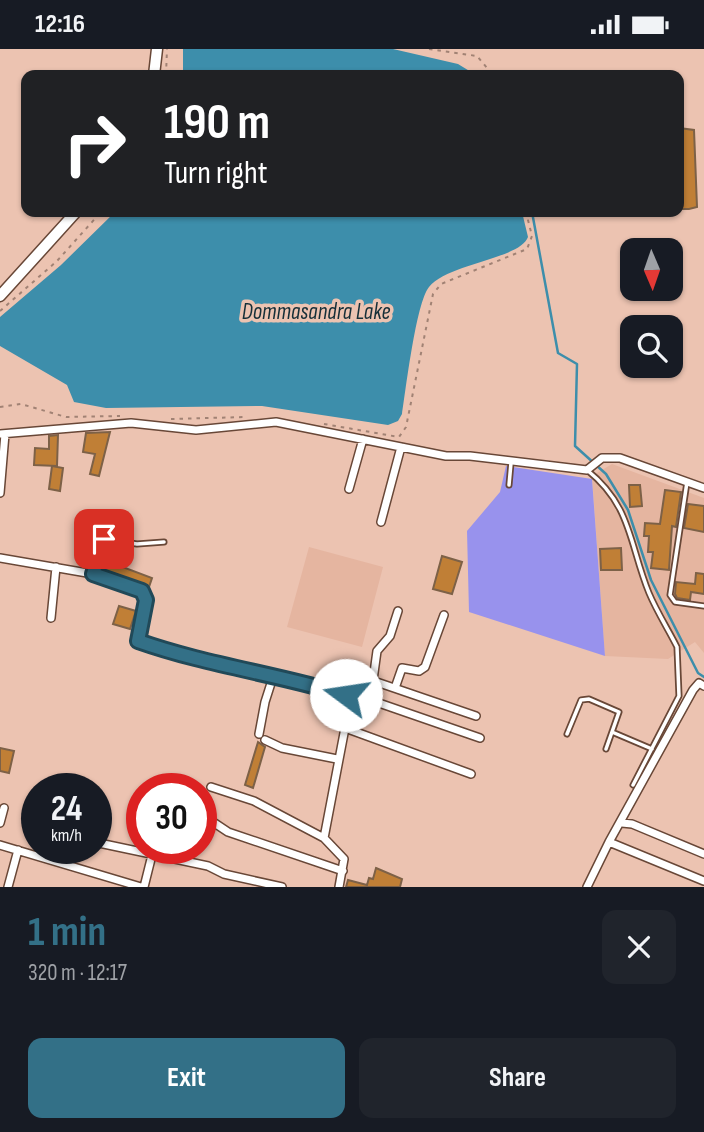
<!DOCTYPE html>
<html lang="en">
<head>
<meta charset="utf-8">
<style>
  body { margin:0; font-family:"Sofia Sans Condensed",sans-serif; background:#20242c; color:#f1f3f6; height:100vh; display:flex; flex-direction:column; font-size:26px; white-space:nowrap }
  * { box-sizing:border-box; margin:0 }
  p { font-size:23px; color:#9ea1a6 }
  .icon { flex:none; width:38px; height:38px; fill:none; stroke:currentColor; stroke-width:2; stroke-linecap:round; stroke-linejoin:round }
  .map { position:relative; height:838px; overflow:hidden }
  .details { display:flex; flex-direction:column; background:#171b24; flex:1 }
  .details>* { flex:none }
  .banner { position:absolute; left:21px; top:21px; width:663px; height:147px; border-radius:14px; box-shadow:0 2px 5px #0004; background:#202124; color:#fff; overflow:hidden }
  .needle { width:46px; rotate:178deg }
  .tools { position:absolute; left:620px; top:189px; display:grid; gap:14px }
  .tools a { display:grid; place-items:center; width:63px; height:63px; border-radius:14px; background:#171b24; box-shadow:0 2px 5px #0004; font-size:35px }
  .speed { position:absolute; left:21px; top:724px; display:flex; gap:14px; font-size:35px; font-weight:700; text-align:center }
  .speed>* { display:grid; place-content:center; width:91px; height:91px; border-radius:50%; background:#171b24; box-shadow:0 2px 5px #0004; line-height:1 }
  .speed small { font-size:18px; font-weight:400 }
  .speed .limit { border:10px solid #d22; background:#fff; color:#111 }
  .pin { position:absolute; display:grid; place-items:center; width:60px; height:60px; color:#fff; margin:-30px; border-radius:14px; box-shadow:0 4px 10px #0006 }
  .me { position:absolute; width:77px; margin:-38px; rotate:284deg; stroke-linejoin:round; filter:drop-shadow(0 0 5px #0008) }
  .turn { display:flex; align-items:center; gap:24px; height:147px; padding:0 28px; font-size:32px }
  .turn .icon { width:91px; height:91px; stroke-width:2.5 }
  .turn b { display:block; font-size:49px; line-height:60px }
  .round { display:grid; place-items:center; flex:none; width:74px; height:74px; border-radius:14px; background:#20242c }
  .head { display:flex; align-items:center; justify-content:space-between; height:119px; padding:0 28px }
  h1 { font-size:42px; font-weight:700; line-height:52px; color:#337087 }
  .cta { display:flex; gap:14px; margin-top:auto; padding:14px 28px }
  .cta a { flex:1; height:80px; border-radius:14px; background:#337087; color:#fff; font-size:28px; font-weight:700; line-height:80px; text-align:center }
  .cta a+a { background:#20242c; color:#f1f3f6 }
  .status { display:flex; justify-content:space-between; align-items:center; height:49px; padding:0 35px; background:#171b24; direction:ltr }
  .status svg { height:19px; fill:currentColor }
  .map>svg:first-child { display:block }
  .built { fill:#e5b5a0 }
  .green { fill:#9892ed }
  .water { fill:#3d8eab }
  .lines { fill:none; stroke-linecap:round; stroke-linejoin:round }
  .stream { stroke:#3d8eab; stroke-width:2.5 }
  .building { fill:#c07f36; stroke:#7d6147; stroke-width:2 }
  .lane-casing { stroke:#684737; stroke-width:7 }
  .street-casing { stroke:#684737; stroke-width:10 }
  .secondary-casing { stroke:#684737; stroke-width:13 }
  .path { stroke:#a18274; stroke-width:2; stroke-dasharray:3.5 5; stroke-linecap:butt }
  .lane { stroke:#fff; stroke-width:3.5 }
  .street { stroke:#fff; stroke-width:7 }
  .secondary { stroke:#fff; stroke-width:10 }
  .route-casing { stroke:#214958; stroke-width:18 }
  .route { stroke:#337087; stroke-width:12 }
  .labels { text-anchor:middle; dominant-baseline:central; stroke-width:7; stroke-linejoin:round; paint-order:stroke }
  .water-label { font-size:23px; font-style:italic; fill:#162f38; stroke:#ecc3b1 }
</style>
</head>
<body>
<div class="status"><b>12:16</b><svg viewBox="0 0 49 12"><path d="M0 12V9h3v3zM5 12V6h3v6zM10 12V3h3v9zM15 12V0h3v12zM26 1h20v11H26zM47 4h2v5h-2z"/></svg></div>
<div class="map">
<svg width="704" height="838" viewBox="0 0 704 838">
  <rect width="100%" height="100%" fill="#ecc3b1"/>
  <path class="built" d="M612,415L704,449V604L695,593L668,610L605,607L592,427Z
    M309,498L383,518L362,598L287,578Z"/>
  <path class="green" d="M506,417L592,430L605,607L469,563L467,482L500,443Z"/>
  <path class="water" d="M183,0H393L458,15L476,26H183Z
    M115,163H522L528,188C520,210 449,214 429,238C416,254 406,340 402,365L398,372L388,376L262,357L106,359L74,353L67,336L0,297V268L61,216Z"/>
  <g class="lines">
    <path class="stream" d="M532,163L558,304L577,315L575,397L606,425L628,461L651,531L698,624L704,628"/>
  </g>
  <path class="building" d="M679,79L694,81L697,158L689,160H679Z
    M110,383L99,427L90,425L95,405L83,403L86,384Z
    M58,386L57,417L34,416L35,399L49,400V387Z
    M52,417L63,419L60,442L49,440Z
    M629,436H640L642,457L630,458Z
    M665,441L681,443L676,478L672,477L669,521L651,519L653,503H648L649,487H644L645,474L660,475Z
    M688,455L704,457V483L684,479Z
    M621,499L622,521H601L600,500Z
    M442,507L462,513L452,545L433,540Z
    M104,511L152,529L148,541L101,521Z
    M696,524L704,525V545L691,543L690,551L677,549L675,545L676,533L695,535Z
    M119,557L136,562L130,580L113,575Z
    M258,693L265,698L253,739L245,736Z
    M0,699L14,702L9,724L0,722Z
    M376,819L402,830L400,838H346L348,831L367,836L369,829L373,830Z"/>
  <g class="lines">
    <defs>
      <path id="lane" d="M587,421C632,457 629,495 649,544C657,563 668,580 677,598L679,647L633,736
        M687,433L670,546L675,553L704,557
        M509,436L511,414
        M104,490L137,495L164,493
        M612,683L652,700
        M567,685L581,651L589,650L619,663L606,700"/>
      <path id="street" d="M0,385L131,374L196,381L276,373L446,407H470L587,421L602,409H620L704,439
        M349,440L363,390
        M0,444L5,385
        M381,473L401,398
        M0,509L93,525L142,543L146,550L138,591C205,618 277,624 346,646L345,679L324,789
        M93,525L104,490
        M51,569L56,518
        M373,631L377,602L390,587L398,562
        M395,639L402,619L419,622L425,618L444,566
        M347,643L480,689
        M346,646L351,630L356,626L476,667
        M345,679L471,725
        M259,685L265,653L273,628
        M265,691L282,699L337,710
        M211,738L254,752L324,789L344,810L339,838
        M201,765L228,783L343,822
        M0,774L4,759
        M622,774L632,775L704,805
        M609,793L693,641L699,634L704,637
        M99,794L208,817L224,825L282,838
        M0,796L141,838
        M8,838L18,801
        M144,838L152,806
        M587,838L609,793L704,832"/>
      <path id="secondary" d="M154,26L157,0
        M0,247L76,163"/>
    </defs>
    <use href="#lane" class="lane-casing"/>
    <use href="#street" class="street-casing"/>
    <use href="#secondary" class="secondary-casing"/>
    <path class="path" d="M429,0L477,7L493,26
      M166,26L167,0
      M0,262L57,212L101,163
      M0,358L21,355L66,368L120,367
      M171,370L246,368
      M324,375L399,388L406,378L433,245L441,235L527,200L532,187L526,163"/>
    <use href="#lane" class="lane"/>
    <use href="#street" class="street"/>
    <use href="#secondary" class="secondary"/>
  </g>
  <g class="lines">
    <defs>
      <path id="route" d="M104,490L93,525L142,542L146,551L138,592C206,616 277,625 346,646"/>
    </defs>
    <use href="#route" class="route-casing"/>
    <use href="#route" class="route"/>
  </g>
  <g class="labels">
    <g class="water-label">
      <text x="316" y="263">Dommasandra Lake</text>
    </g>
  </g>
</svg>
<div class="tools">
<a><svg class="needle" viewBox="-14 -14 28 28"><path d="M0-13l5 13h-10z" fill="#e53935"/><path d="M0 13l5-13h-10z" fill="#9ea1a6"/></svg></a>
<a><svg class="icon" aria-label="search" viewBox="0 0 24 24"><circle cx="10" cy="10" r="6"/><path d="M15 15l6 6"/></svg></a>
</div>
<div class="speed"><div>24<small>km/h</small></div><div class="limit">30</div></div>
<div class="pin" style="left:104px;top:490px;background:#d93025"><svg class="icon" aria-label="arrive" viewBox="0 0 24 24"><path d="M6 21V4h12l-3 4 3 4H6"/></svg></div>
<svg class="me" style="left:346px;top:646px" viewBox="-20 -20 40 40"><circle r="19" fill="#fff"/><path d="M0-13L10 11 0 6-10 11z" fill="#337087"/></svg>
<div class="banner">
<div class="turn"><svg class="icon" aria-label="right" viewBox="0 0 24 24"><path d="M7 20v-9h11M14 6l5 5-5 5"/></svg><div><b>190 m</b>Turn right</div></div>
</div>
</div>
<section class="details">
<div class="head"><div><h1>1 min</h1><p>320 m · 12:17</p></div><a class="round"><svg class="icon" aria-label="close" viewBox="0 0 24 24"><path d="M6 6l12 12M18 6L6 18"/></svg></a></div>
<div class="cta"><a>Exit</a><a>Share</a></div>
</section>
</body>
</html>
